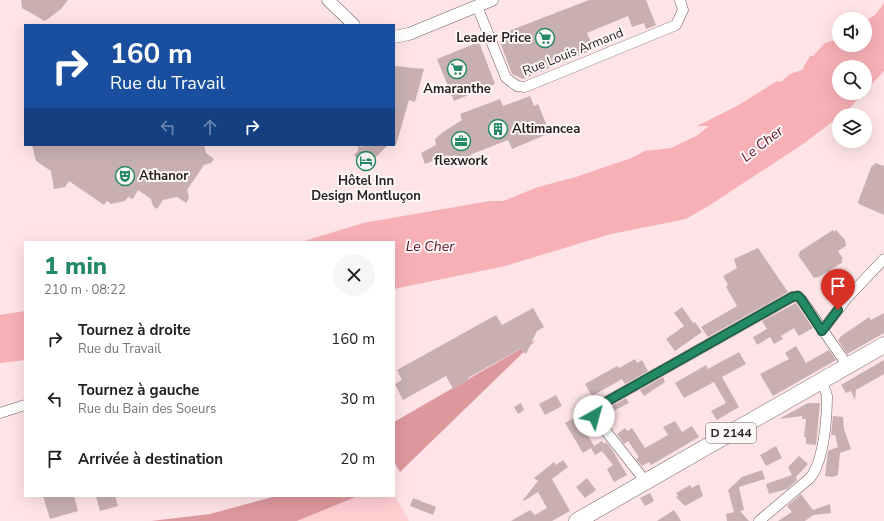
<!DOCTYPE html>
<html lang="fr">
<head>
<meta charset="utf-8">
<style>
  body { margin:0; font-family:"Nunito Sans",sans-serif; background:#f6f6f6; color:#202124; height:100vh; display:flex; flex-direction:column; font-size:15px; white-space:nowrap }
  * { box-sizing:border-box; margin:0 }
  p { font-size:13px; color:#757577 }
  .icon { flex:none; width:22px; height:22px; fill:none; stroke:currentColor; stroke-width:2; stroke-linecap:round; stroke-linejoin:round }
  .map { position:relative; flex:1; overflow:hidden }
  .panel { position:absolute; left:24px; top:241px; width:371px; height:256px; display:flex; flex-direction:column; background:#fff; border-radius:0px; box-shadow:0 4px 16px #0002 }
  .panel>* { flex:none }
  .top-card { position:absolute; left:24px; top:24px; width:371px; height:122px; border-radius:0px; box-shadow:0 4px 16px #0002; background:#1a4fa0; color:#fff; overflow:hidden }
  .controls { position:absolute; left:832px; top:12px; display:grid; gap:8px }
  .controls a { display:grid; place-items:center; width:40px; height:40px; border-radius:50%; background:#fff; box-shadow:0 4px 16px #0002; font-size:20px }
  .pin { position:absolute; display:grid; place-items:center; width:34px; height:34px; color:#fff; margin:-41px -17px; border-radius:50% 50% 50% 0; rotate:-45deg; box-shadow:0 0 4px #0007 }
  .pin .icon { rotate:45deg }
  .me { position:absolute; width:44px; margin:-22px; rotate:38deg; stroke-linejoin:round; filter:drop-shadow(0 0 3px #0008) }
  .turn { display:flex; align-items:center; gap:14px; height:84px; padding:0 20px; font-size:18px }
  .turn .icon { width:52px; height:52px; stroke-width:2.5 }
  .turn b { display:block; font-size:28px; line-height:34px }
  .lanes { display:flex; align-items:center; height:38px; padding:0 20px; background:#0003; justify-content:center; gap:20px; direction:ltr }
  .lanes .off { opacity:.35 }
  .round { display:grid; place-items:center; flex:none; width:42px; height:42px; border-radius:21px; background:#f6f6f6 }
  .summary { display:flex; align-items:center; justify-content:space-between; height:68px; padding:0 20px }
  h1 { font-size:24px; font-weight:800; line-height:30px; color:#248a65 }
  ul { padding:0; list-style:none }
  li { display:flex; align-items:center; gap:12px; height:60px; padding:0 20px }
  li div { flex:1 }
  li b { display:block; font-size:15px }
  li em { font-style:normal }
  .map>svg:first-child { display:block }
  .green { fill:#feced1 }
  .forest { fill:#dd989d }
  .water { fill:#f7b0b5 }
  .building { fill:#c8b0b1 }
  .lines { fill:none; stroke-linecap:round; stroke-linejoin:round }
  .minor-casing { stroke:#715c5d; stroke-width:11 }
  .tertiary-casing { stroke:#715c5d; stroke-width:13 }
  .primary-casing { stroke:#715c5d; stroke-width:17 }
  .minor { stroke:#fff; stroke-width:10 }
  .tertiary { stroke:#fff; stroke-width:12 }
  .primary { stroke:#fff; stroke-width:16 }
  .route-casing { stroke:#175a42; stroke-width:10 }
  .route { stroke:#248a65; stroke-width:7 }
  .labels { text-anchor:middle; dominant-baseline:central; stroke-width:4; stroke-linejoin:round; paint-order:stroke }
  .shield { fill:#fdf7f8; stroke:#685f60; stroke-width:1 }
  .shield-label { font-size:12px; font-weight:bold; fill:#281e1f }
  .poi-label { font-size:13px; font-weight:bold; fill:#281e1f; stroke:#fdf7f8 }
  .street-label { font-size:13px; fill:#281e1f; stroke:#fdf7f8 }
  .water-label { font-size:14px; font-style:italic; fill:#5d0b1f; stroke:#fdf7f8 }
</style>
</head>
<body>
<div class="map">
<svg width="884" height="521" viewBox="0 0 884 521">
  <rect width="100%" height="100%" fill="#fee4e6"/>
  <path class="green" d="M394,494L409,521H297L358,496H394Z"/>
  <path class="forest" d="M536,340L400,472L394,462V422Z
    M276,496H358L297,521H151L210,514Z"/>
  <path class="water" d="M884,3V71L865,91V67H839V93H863L848,110L803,144L710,205L686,219L611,234L505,266L394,289V242H301L363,223L490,201H503L538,187L576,177L631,158L645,151L671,148L698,135L709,126H697L737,106L777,81L781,82L790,74L802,70L810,56H813L825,43L839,39V45H865V21L875,15Z
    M25,311V360L0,363V315Z"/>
  <path class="building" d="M21,0H68L61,9L45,21L22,8Z
    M589,0H646L656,25L646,29L644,23L632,27L628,16L587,33L594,49L523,79L512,74L500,42L501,34Z
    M479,42L495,84L454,101L437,59Z
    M394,66L424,69L415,102L409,100L396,145H394Z
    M530,96L534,106L538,104L550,133L512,149L508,140L472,154L465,160L458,159L455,155L449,157L448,155L425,164L421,153L436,145L435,139L443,132L462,120L460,114L500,99L503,106Z
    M32,145H204L206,153L214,159L211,163L204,165L187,190L189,198L186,203L177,197L163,200L157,209L153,206L151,199L138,190L133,199L128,197L125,201L111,204L107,201L104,205L69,181L65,187L54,189L51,171L36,161Z
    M364,145H388L366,167L354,155L358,151V146L363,147Z
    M875,163L884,166V215L859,204L858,202L872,165L874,166Z
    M833,230L834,232L836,230L845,240L846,246L838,251L843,259L841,260L843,262L817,278L816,277L814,278L798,255L800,254L799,252Z
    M758,248L788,292L708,337L701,327L737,306L726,287L728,285L723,276L737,268L734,259Z
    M796,303L813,328L799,336L794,328L781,336L783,339L774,344L770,337L757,345L753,337L767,329L762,321Z
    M682,307L693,323L695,322L702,332L675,351L666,339L684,326L674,313Z
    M533,308L544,327L537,331L526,354L520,349L468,378L469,380L453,389L446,376L403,400L395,384L402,380L397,370L496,315L502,325Z
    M884,313V333L847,354L838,340L840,338V337L869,317L871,320Z
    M796,346L806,363L829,350L836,360L773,396L760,374L789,359L785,353Z
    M739,352L746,364L722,377L739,407L717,420L711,411L726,403L714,382L684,398L675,383L706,365L708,369Z
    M635,359L637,363L642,360L648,371L625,384L622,379L592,396L585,384L617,366L619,368Z
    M884,360V374L856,390L855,400L851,391L846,393L841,385Z
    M663,377L665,382L644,396L640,390Z
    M556,395L562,406L545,415L539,404Z
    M626,398L629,403L603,416L600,413Z
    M521,403L524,410L518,414L514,407Z
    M808,403H820L816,445L806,444V437H804L806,419H802V416L779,419Z
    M577,416L594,446L583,453L565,423Z
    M833,416L843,417L844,429L851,449L840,453L838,475L833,477L825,476L828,451L838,447L835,435H831Z
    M675,421L682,432L692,426L699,437L651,465L649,462L642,466L636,459L639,457L628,441L624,444L617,434L625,428L627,431L632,428L645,448L668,435L663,427Z
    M602,441L604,444L606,442L611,448L627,475L614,482L607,469L613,465L602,451L595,455L591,448Z
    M776,446L782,458L766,466L760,455Z
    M799,456L808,464L796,477L797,480L787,489L769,494L766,484L792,475L788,467Z
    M563,460L568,467L552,479L570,511L552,521H511L530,510L535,515L547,508L538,492L524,501L523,500L538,481L534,478L554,462L556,465Z
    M762,470L765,479L739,487L744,510L740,511L749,521H727L726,514L734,512L728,490L742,477Z
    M587,478L596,490L585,498L576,487Z
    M699,484L703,496L685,506L676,497L678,496L676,493L690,485L692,488Z
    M650,493L654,501L645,506L640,498Z
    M801,494L813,510L830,504L831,513L813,515L805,521H778L792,512L787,506Z
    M43,496H74L78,511L50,519Z
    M96,496H115L118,506L100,511Z
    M413,498L436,507L433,515L410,506Z
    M674,510L681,521H657Z"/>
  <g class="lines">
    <defs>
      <path id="minor" d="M477,6L506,78L517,86L525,87L676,25L683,10L680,0
        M822,331L847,298L884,259
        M0,413L25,405
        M646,482L594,416L593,411L597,407L792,297L798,296L801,299L848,366
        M759,521L810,478C824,461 827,418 827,396C826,391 823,386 822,382"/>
      <path id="tertiary" d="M328,0L354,25
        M394,37L409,34L492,0"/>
      <path id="primary" d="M577,521L884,345"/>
    </defs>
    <use href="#minor" class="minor-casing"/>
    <use href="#tertiary" class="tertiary-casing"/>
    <use href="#primary" class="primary-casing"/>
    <use href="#minor" class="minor"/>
    <use href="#tertiary" class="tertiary"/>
    <use href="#primary" class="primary"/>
  </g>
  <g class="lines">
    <defs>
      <path id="route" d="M594,416L593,411L597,407L792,297L798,296L801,299L822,331L838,310"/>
    </defs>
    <use href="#route" class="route-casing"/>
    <use href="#route" class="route"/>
  </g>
  <defs>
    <symbol id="supermarket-ring" viewBox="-11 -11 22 22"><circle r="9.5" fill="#fdf7f8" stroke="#248a65" stroke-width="1.5"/><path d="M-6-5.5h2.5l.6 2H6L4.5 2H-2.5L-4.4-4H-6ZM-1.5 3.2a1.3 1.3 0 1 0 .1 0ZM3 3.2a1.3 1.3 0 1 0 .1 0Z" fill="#248a65"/></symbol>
    <symbol id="building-ring" viewBox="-11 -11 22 22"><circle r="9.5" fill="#fdf7f8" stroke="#248a65" stroke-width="1.5"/><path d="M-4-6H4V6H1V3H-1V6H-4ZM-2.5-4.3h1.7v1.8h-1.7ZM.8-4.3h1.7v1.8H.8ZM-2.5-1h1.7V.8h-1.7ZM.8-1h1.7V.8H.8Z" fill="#248a65"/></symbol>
    <symbol id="office-ring" viewBox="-11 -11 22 22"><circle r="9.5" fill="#fdf7f8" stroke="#248a65" stroke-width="1.5"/><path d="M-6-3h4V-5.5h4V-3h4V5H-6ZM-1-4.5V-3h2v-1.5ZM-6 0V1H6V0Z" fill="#248a65"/></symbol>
    <symbol id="hotel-ring" viewBox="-11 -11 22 22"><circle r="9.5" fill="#fdf7f8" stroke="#248a65" stroke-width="1.5"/><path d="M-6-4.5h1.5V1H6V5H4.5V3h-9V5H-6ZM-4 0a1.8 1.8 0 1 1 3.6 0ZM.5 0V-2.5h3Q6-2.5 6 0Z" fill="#248a65"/></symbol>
    <symbol id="theatre-ring" viewBox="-11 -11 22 22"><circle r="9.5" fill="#fdf7f8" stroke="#248a65" stroke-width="1.5"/><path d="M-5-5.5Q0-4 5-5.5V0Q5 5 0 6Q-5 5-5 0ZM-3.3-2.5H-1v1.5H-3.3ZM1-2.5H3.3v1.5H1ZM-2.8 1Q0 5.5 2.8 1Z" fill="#248a65"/></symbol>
  </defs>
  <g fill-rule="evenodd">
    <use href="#supermarket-ring" x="534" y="27" width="22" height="22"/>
    <use href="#supermarket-ring" x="446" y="58" width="22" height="22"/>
    <use href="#building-ring" x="487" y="118" width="22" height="22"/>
    <use href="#office-ring" x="450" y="130" width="22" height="22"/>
    <use href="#hotel-ring" x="355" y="150" width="22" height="22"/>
    <use href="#theatre-ring" x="114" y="165" width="22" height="22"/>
  </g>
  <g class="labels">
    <rect class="shield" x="706" y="423" width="50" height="20" rx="3"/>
    <g class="shield-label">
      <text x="731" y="433">D 2144</text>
    </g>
    <g class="poi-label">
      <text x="531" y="38" text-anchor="end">Leader Price</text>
      <text x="457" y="89">Amaranthe</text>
      <text x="512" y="129" text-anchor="start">Altimancea</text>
      <text x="461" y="161">flexwork</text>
      <text x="139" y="176" text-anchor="start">Athanor</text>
      <text x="366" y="181">Hôtel Inn<tspan x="366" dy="15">Design Montluçon</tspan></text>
    </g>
    <g class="street-label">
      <text transform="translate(573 52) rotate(-22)">Rue Louis Armand</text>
    </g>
    <g class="water-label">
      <text transform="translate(762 144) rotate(-38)">Le Cher</text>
      <text x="430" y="246">Le Cher</text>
    </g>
  </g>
</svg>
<div class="controls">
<a><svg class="icon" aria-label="sound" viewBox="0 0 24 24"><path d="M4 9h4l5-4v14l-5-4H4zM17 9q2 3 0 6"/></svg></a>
<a><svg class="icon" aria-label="search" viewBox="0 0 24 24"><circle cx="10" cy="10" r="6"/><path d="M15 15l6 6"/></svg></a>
<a><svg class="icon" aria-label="layers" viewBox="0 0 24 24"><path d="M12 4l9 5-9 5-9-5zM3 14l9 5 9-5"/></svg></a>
</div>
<div class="pin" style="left:838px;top:310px;background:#d93025"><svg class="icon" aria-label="arrive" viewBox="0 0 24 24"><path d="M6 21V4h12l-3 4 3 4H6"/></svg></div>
<svg class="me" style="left:594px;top:416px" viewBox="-20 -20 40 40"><circle r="19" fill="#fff"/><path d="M0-13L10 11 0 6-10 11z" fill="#248a65"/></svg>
<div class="top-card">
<div class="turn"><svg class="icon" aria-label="right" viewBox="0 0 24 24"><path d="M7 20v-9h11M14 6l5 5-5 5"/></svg><div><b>160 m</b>Rue du Travail</div></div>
<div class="lanes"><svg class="icon off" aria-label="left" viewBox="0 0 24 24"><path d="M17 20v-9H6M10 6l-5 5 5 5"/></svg><svg class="icon off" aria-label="ahead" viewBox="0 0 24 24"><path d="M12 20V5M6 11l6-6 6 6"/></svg><svg class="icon" aria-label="right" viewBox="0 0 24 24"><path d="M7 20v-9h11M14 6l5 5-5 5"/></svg></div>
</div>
<section class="panel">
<div class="summary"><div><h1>1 min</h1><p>210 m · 08:22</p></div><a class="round"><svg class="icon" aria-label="close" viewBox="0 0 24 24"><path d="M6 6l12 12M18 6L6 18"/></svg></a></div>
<ul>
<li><svg class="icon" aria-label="right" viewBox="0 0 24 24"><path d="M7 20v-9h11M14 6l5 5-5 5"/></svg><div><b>Tournez à droite</b><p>Rue du Travail</p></div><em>160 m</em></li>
<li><svg class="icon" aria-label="left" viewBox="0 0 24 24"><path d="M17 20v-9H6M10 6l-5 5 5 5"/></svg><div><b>Tournez à gauche</b><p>Rue du Bain des Soeurs</p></div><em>30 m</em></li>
<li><svg class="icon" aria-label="arrive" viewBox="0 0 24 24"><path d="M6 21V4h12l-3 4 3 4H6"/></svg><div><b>Arrivée à destination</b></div><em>20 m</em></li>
</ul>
</section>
</div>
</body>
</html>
